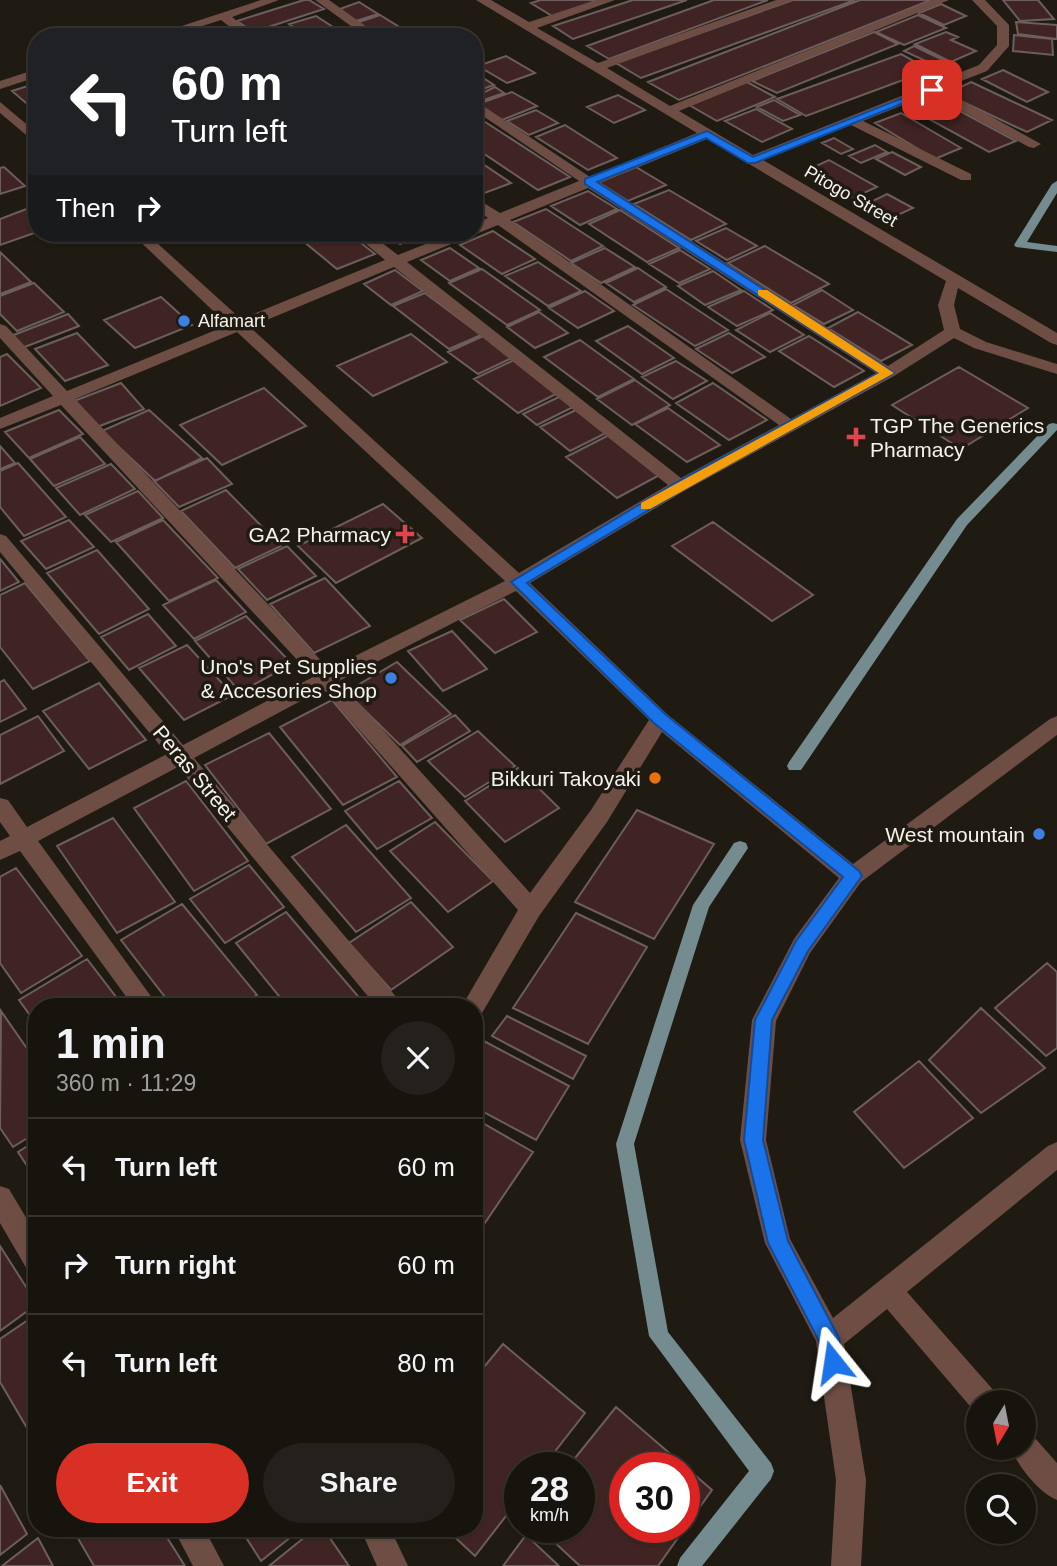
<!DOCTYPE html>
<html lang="en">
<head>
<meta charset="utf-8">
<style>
  body { margin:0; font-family:Helvetica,sans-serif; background:#24211c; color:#f1f3f6; height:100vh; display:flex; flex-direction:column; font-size:26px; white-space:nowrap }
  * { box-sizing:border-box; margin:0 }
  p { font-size:23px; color:#9e9e9e }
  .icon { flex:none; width:38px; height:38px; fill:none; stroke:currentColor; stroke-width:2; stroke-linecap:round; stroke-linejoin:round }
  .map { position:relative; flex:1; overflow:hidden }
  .drawer { position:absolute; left:28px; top:998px; width:455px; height:539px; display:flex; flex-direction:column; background:#17140e; border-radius:28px; box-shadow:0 2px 5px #0004,0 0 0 2px #36332e }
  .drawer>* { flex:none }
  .guide { position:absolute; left:28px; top:28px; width:455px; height:214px; border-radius:28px; box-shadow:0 2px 5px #0004,0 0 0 2px #36332e; background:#202124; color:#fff; overflow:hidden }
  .needle { width:46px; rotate:190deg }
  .buttons { position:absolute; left:966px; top:1390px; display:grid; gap:14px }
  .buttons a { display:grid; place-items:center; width:70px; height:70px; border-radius:50%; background:#17140e; box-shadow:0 2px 5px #0004,0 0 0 2px #36332e; font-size:35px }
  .speed { position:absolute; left:504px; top:1452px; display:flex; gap:14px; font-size:35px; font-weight:700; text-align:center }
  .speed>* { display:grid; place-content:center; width:91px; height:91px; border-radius:50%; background:#17140e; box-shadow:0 2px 5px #0004,0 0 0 2px #36332e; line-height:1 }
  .speed small { font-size:18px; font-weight:400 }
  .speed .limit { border:10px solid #d22; background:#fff; color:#111 }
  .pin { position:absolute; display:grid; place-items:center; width:60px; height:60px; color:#fff; margin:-30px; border-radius:14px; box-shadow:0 4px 10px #0006 }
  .me { position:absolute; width:77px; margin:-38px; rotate:345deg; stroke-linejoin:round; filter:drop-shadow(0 0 5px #0008) }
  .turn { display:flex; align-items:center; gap:24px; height:147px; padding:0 28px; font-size:32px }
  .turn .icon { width:91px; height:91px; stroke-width:2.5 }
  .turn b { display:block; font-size:49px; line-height:60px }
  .then { display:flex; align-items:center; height:66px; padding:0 28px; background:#0003; gap:14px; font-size:26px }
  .round { display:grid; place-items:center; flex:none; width:74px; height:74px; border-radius:37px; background:#24211c }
  .overview { display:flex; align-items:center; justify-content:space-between; height:119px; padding:0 28px }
  h1 { font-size:42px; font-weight:700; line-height:52px }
  .cta { display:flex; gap:14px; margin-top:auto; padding:14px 28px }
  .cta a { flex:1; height:80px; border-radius:42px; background:#d93025; color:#fff; font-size:28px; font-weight:700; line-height:80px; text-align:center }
  .cta a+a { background:#24211c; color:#f1f3f6 }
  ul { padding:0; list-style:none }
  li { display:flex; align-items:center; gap:21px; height:98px; padding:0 28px; border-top:2px solid #36332e }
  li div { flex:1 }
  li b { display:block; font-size:26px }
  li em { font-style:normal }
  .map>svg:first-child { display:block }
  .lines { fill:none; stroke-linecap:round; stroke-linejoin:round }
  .stream { fill:#748c90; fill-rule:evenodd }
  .building { fill:#402423; stroke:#6c5e5d; stroke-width:2; fill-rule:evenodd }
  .minor { fill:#6e4e44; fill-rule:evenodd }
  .route { fill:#1a73e8; stroke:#114b97; stroke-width:2 }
  .slow { fill:#f59e0b }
  .shop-dot { fill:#3f7fe0; stroke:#1f1b12; stroke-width:2.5 }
  .health-dot { fill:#e0444e; stroke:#1f1b12; stroke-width:2.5 }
  .food-dot { fill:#e8710a; stroke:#1f1b12; stroke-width:2.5 }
  .labels { text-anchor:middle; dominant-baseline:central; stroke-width:7; stroke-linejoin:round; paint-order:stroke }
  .far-street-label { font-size:18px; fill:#f5f3ec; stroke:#1f1b12 }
  .far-poi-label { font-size:18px; fill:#f5f3ec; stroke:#1f1b12; text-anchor:start }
  .poi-label { font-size:21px; fill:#f5f3ec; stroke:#1f1b12; text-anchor:end }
  .street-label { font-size:21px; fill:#f5f3ec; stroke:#1f1b12 }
</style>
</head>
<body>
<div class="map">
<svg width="1057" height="1566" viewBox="0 0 1057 1566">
  <rect width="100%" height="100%" fill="#1f1b12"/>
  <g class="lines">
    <path class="stream" d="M1057,181V193L1027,242L1057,246V252L1016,247L1014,245L1052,184Z
      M1053,423L1057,424V430L967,525L801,770H789L787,766L789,762L957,519L1049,424Z
      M740,841L746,843L748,848L709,907L634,1144L668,1332L771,1463L774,1471L771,1479L702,1566H677L680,1558L749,1471L649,1336L616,1144L693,905L734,843Z"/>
  </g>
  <path class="building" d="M304,0H309L324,9L253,32L237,21Z
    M541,0H599L552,16L531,3Z
    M633,0H687L573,39L553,26Z
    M714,0H768L609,59L587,46Z
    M793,0H855L641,78L616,63Z
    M860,0H931L679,100L648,82Z
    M1003,0H1038L1054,19L1020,21Z
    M359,2L378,14L356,21L337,10Z
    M941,4L966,16L944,25L919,13Z
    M380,15L401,28L376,36L356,23Z
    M918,15L946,28L904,45L876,32Z
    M316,16L336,29L309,37L289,24Z
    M1016,22L1057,25V39L1018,34Z
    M215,29L226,37H191Z
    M341,29L353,37H318Z
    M404,29L416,37H382Z
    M874,32L898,44L777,93L752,81Z
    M946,32L958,37L951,40L976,51L951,62L915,44Z
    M1014,35L1052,39L1053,55L1013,51Z
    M914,46L943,60L932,64L904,51Z
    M901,54L930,70L806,116L777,99Z
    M506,56L535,73L507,83L478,66Z
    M1003,70L1048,92L1027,102L982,79Z
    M474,72L494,85L474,92Z
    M747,82L775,97L717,121L689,105Z
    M971,82L1052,120L1027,132L946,94Z
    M37,83V108L33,109L12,91Z
    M495,87L504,93L481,101L474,97Z
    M512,92L537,106L502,120L478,104Z
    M618,95L645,110L614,123L587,107Z
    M774,100L800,115L783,121L757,107Z
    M943,102L1016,141L989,152L916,112Z
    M756,109L792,129L762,142L725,121Z
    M536,110L558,123L529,135L507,121Z
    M901,113L961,148L935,159L875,123Z
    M479,118L570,177L538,190L474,147V120Z
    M565,125L617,158L588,170L536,137Z
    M834,138L853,149L841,154L822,143Z
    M875,145L887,152L861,163L849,156Z
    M892,152L921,167L905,175L876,159Z
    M474,158L511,183L482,194L474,189Z
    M829,160L877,187L853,198L805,171Z
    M4,167L25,186L0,194V168Z
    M636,167L666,185L628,201L598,182Z
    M669,190L726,224L691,240L634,204Z
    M588,191L617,209L580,225L551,206Z
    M887,194L913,208L883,222L858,208Z
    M37,205V232L0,245V219Z
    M546,209L603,246L571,261L513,222Z
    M620,210L679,248L647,262L589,224Z
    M726,228L757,246L727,260L696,241Z
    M493,231L535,259L502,274L460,245Z
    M325,233H348L375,254L337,269L303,241Z
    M386,233H427L400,244Z
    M765,246L829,284L791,303L728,263Z
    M450,248L479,268L450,281L421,260Z
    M605,248L635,267L601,283L571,263Z
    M680,250L710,269L679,283L649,264Z
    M0,252L31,282L0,294Z
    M538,262L581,291L548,306L505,276Z
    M638,268L666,287L634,302L606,283Z
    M482,269L540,310L507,325L449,283Z
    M395,270L423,291L391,305L364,284Z
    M713,271L741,290L705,305L678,286Z
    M34,283L64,312L17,331L0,314V296Z
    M666,289L728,330L695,346L633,305Z
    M822,290L853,310L824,324L793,305Z
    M585,291L614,311L578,328L549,308Z
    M744,291L773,310L737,326L708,307Z
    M425,293L481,335L449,349L393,306Z
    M161,297L192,325L135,348L104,320Z
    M539,312L568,333L535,348L507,327Z
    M858,312L912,345L881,361L828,328Z
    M770,313L804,335L770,352L736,330Z
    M68,314L79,326L22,348L11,336Z
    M628,326L674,358L642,374L596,341Z
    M77,333L108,365L65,381L35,349Z
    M729,333L765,357L732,373L696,349Z
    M411,334L447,362L373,396L337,366Z
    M483,336L512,358L478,374L448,352Z
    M809,336L864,371L834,387L779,351Z
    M580,340L634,379L598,397L544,357Z
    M7,354L41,388L0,406V357Z
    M514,360L558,393L518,413L474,379Z
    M676,361L707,381L673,399L642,377Z
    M959,367L1028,408L961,449L892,405Z
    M635,380L670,405L632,425L597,399Z
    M121,383L144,409L97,427L74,401Z
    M713,383L767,420L729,440L676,403Z
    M264,388L306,426L222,465L180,425Z
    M561,396L575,406L537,425L523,414Z
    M668,408L720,445L687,462L635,424Z
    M59,410L83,434L29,458L5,432Z
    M149,410L202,458L155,481L102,431Z
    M576,410L606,433L570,451L540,427Z
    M613,433L665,472L617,498L566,457Z
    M80,437L105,464L54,486L30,459Z
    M0,446L15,463L0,469Z
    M207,458L232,484L179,507L154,481Z
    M18,463L66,517L24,536L0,507V471Z
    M111,464L135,489L80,515L56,488Z
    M226,490L281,546L235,568L181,511Z
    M138,491L163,518L111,542L85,515Z
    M383,504L422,538L336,583L298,546Z
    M69,520L94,547L46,569L21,541Z
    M163,520L218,578L169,601L116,542Z
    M713,522L813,595L772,621L672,546Z
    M287,546L316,576L267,600L238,569Z
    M97,550L149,609L99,634L47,573Z
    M0,559L19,582L0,591Z
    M325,578L370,626L314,653L270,604Z
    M216,580L246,612L194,639L163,605Z
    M25,583L90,661L33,689L0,647V595Z
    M504,599L537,632L495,653L460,620Z
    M148,614L176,646L129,670L101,637Z
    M246,616L292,664L240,692L195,641Z
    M452,631L487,669L443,691L408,651Z
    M187,645L233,695L184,720L139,668Z
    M397,662L451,714L400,745L346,692Z
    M4,680L26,709L0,722V682Z
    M99,683L146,740L89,769L43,711Z
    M332,700L397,777L343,805L280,727Z
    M455,715L470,731L417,762L402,746Z
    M38,716L64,751L0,784V735Z
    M478,731L515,766L465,797L428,761Z
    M269,733L331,809L266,844L205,765Z
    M518,768L559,808L505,842L465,801Z
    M186,781L248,861L194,891L134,808Z
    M399,781L432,818L377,849L345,811Z
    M637,810L714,844L654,939L575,902Z
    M113,818L175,902L117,933L57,846Z
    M435,822L493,881L448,912L390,851Z
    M346,825L411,898L356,932L292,857Z
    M249,865L284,907L225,943L190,899Z
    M16,868L82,956L21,993L0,963V877Z
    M411,902L453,947L391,990L349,943Z
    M182,904L257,995L240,1006H172L121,940Z
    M286,912L363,1002L358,1006H287L236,943Z
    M576,913L647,947L588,1044L513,1008Z
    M87,959L123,1006H37V1025L19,1000Z
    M1047,963L1057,972V1048L1046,1056L995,1008Z
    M981,1008L1045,1068L981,1113L929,1060Z
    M1,1011L37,1063V1132L13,1147L0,1128Z
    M507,1016L586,1056L573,1079L492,1036Z
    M480,1039L569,1086L536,1140L474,1107V1048Z
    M919,1061L973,1118L904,1168L854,1112Z
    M474,1118L533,1152L474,1239Z
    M37,1140V1181L18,1152Z
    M0,1246L37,1304L0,1331Z
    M37,1314V1445L0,1382V1339Z
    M503,1344L585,1413L542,1468H520V1498L475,1556L445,1528H474V1379Z
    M616,1407L712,1490L658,1566H580L539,1528H579V1468H567ZM625,1468H684V1528H625Z
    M0,1485L27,1534L0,1555Z
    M72,1528H161L185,1566H94Z
    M240,1528H302L261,1561Z
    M316,1528H323L349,1566H269Z
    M526,1535L559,1566H503Z
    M38,1538L53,1566H2Z"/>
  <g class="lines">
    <path class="minor" d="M261,0H279L232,17L257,37H243L221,20L168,37H148Z
      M315,0H329L381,37H366Z
      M476,0H491L529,22L597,0H615L537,28L598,63L776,0H793L607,68L670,106L932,0H949L679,111L753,155L979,65L997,45V26L972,0H985L1009,25V46L987,71L941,89L1041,144L1034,148L1029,147L930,94L863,121L971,174V180H961L851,125L763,160L1057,333V345L1051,343L958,288L954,305L960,329L986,342L1057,364V374L974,348L954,338L894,376L686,490L530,583L667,714L853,864L1050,719L1057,716V735L861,882L810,953L776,1021L766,1140L790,1239L833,1318L1048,1146L1057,1142V1170L907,1292L995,1392L999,1402H978V1413L975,1412L887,1309L844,1344L866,1480L861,1566H831L836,1480L816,1341L765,1243L740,1140L752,1020L794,939L839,878L662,732L607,822L539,916L482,1013L474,1016V1006H462L518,910L323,689L194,758L398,999L402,1006H376L178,767L38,841L158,1006H133L20,851L0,860V841L10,836L0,822V798L8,800L27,827L167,754L0,552V534L6,536L183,745L313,677L61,405L0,429V418L53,396L0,338V324L6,326L67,391L228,325L131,233H146L241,319L385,260L353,233H369L398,255L453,233H474V224L488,218L474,208V197L500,213L579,181L474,110V100L590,177L697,133ZM707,139L946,281L938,305L944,330L888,366L600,183ZM588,188L876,373L791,419L510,220ZM498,225L779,425L681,478L407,262ZM394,267L668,485L519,573L250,327ZM237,332L505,581L329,669L75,399ZM516,591L649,720L591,810L530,893L339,681Z
      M37,69V77L0,89V81Z
      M0,102L37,133V144L0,113Z
      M0,1186L9,1189L37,1236V1275L28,1271L0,1223Z
      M1024,1433L1034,1437L1057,1463V1500C1038,1492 1018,1466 1010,1447H1024Z
      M173,1528H204L224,1566H193Z
      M360,1528H390L408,1566H377Z"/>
  </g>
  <path class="route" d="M928,88L936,90L755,163H748L706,138L597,182L894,373L684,489L527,583L665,714L859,871L862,876L808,951L772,1020L763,1140L788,1241L839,1338L843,1362L840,1369L833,1373L825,1369L819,1341L768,1243L744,1140L755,1020L796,941L843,877L654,723L511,582L675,483L879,373L585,184V179L707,131L753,157Z"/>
  <path class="slow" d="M758,290H767L894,373L650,509H641V503L879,373L758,295Z"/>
  <g class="shop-dot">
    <circle cx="184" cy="321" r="7"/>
    <circle cx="391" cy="678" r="7"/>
    <circle cx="1039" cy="834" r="7"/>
  </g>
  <g class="health-dot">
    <path d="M852.5 426.5h7v7h7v7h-7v7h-7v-7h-7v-7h7z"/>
    <path d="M401.5 523.5h7v7h7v7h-7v7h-7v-7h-7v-7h7z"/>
  </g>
  <circle class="food-dot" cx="655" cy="778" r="7"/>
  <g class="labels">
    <g class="far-street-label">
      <text transform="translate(851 196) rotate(30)">Pitogo Street</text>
    </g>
    <g class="far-poi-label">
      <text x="198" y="321">Alfamart</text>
    </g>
    <g class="poi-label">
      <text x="870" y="425" text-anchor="start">TGP The Generics<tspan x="870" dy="24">Pharmacy</tspan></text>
      <text x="391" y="534">GA2 Pharmacy</text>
      <text x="377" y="666">Uno's Pet Supplies<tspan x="377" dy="24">&amp; Accesories Shop</tspan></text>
      <text x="641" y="778">Bikkuri Takoyaki</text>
      <text x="1025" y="834">West mountain</text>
    </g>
    <g class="street-label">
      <text transform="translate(195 773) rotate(50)">Peras Street</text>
    </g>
  </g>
</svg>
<div class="buttons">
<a><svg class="needle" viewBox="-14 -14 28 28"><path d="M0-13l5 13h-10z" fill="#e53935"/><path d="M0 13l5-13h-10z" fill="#9e9e9e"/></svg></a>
<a><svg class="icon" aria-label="search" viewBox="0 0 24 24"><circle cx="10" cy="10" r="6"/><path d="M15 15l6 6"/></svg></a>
</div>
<div class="speed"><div>28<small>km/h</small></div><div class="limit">30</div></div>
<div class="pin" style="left:932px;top:90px;background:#d93025"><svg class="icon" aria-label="arrive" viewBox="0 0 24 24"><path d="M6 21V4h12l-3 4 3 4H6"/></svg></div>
<svg class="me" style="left:833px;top:1362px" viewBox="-20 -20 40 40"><path d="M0-17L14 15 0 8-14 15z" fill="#1a73e8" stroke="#fff" stroke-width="4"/></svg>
<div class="guide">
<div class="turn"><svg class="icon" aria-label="left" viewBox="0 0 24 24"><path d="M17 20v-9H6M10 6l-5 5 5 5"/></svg><div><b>60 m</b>Turn left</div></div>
<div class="then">Then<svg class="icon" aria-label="right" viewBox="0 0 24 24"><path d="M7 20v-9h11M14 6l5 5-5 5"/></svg></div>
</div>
<section class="drawer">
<div class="overview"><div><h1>1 min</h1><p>360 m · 11:29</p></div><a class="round"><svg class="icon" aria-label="close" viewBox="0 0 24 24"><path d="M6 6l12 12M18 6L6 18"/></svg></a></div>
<ul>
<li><svg class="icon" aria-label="left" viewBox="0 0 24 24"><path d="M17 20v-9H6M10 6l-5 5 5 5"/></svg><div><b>Turn left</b></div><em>60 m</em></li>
<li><svg class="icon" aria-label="right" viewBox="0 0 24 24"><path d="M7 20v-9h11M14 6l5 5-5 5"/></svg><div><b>Turn right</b></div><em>60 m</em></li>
<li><svg class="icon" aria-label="left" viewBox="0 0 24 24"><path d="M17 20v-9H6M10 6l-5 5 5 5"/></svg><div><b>Turn left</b></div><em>80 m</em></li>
</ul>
<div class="cta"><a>Exit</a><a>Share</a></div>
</section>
</div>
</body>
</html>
